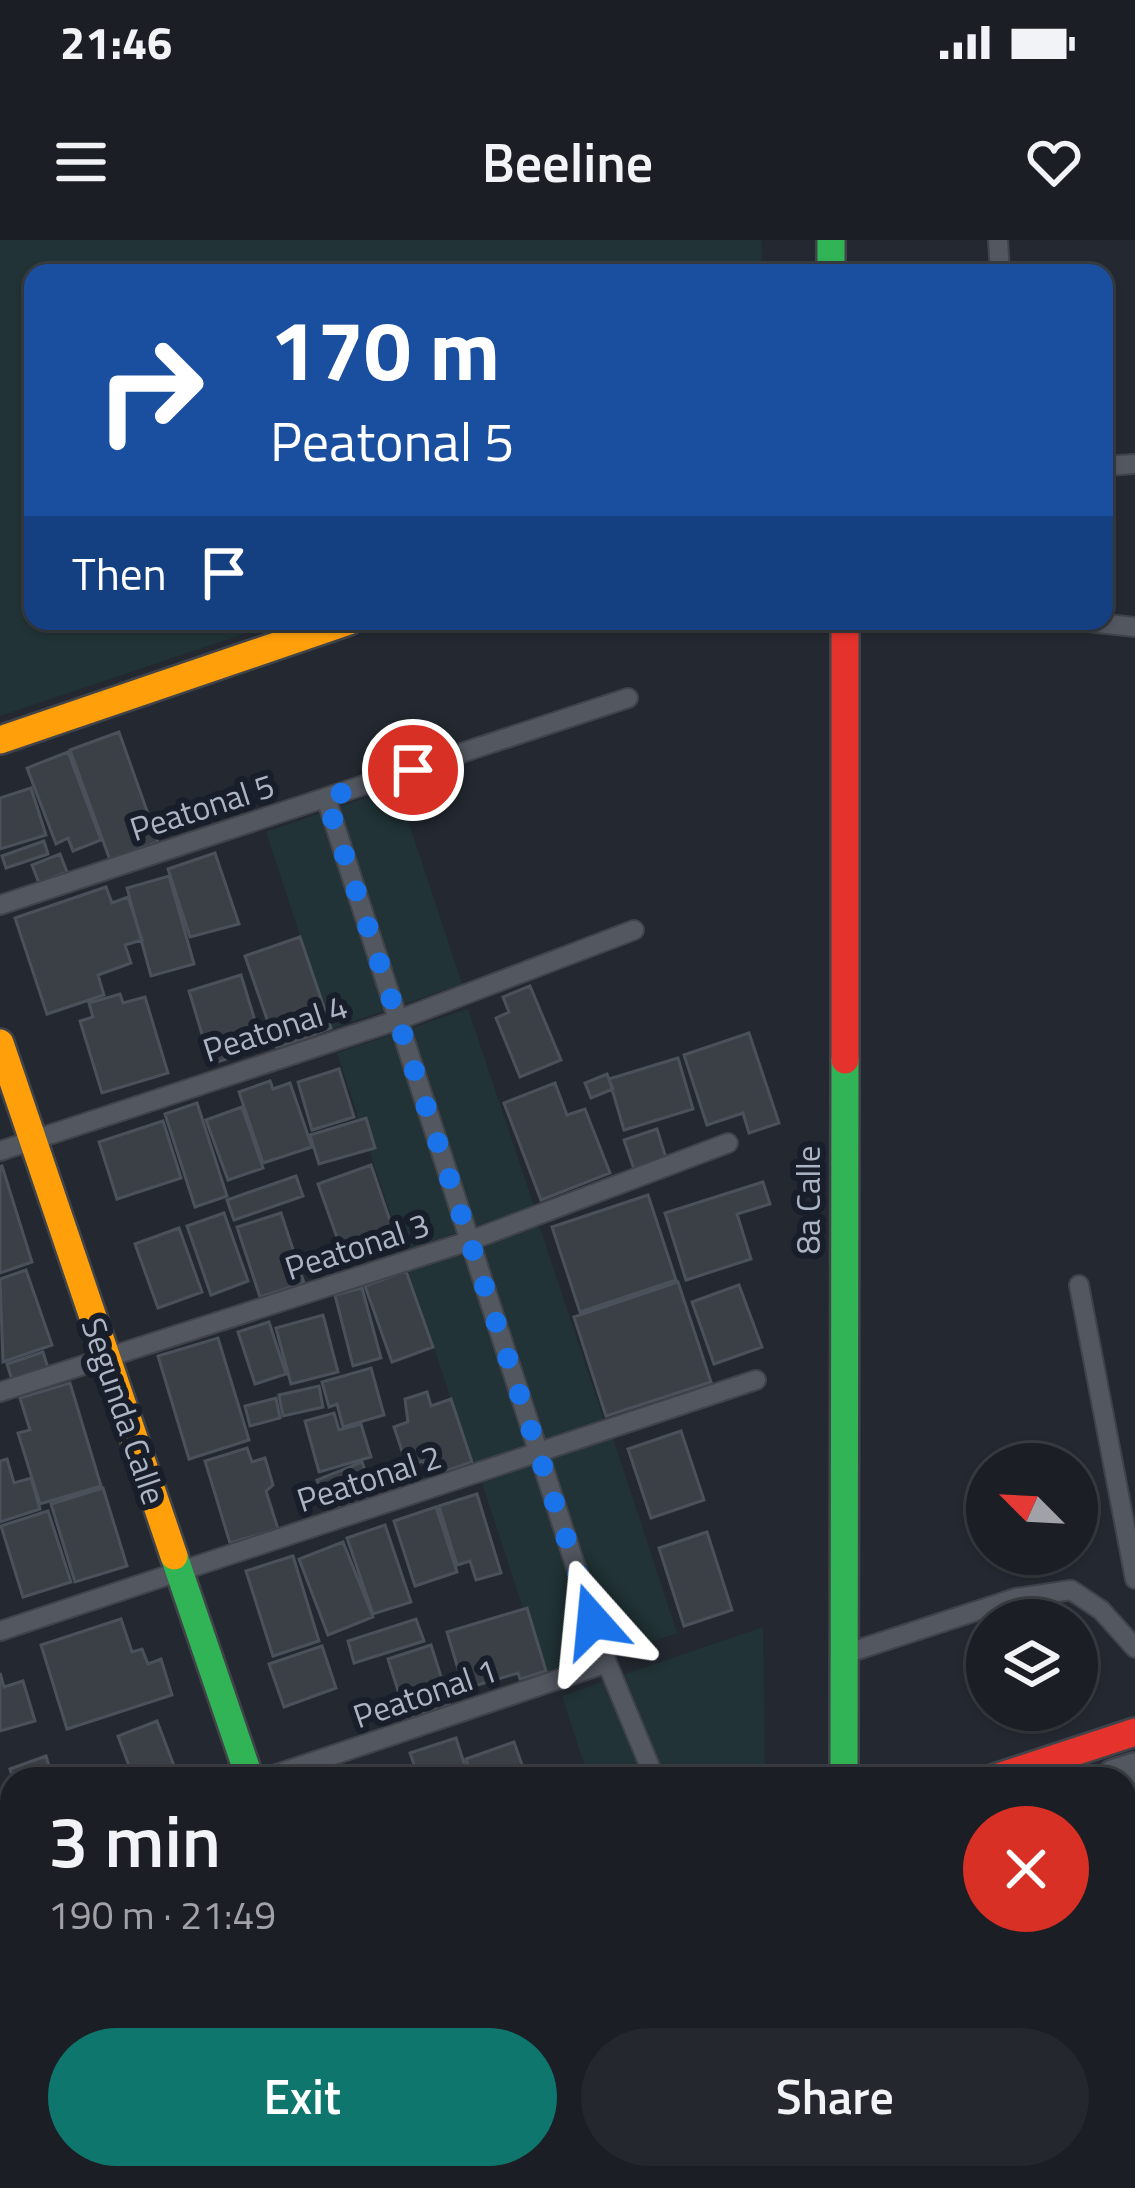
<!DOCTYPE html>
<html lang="en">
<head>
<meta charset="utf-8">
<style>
  body { margin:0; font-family:"Titillium Web",sans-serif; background:#24272d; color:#f1f3f6; height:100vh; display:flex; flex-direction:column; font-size:45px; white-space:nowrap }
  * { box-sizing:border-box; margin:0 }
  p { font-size:39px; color:#a0a2a7 }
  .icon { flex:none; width:66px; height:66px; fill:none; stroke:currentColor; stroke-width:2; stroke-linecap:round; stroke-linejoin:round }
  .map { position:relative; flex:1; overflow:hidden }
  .side { position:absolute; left:0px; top:1527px; width:1137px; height:423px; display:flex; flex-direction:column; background:#1b1f25; border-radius:36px 36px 0 0; box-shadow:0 3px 9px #0004,0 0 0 3px #393d42 }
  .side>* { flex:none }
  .guide { position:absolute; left:24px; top:24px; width:1089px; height:366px; border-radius:24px; box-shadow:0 3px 9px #0004,0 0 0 3px #393d42; background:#1a4fa0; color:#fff; overflow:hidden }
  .needle { width:78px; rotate:294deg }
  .controls { position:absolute; left:966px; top:1203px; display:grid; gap:24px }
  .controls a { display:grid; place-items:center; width:132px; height:132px; border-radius:50%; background:#1b1f25; box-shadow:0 3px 9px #0004,0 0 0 3px #393d42; font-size:60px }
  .pin { position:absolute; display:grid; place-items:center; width:102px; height:102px; color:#fff; margin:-51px; border:6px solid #fff; border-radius:50%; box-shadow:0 3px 12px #0007 }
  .me { position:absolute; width:132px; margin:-66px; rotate:342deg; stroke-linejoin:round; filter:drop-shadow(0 0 9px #0008) }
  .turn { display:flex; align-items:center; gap:42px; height:252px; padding:0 48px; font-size:54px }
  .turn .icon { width:156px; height:156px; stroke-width:2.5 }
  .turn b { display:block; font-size:84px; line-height:102px }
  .then { display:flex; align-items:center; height:114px; padding:0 48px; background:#0003; gap:24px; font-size:45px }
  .round { display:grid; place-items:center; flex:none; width:126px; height:126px; border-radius:63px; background:#24272d }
  .overview { display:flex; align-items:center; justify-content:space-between; height:204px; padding:0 48px }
  h1 { font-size:72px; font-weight:600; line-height:90px }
  .action { display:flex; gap:24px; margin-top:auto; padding:24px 48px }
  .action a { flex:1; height:138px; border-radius:72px; background:#0f766e; color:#fff; font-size:48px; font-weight:600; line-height:138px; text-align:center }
  .action a+a { background:#24272d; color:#f1f3f6 }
  .status { display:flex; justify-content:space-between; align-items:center; height:84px; padding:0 60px; background:#1b1f25; direction:ltr }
  .status svg { height:33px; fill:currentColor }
  header { display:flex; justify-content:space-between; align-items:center; height:156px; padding:0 48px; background:#1b1f25; font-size:54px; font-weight:600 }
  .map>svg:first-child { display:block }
  .green { fill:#213336 }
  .building { fill:#3b3f46; stroke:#4b515a; stroke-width:3 }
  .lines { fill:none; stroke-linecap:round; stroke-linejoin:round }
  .lane-casing { stroke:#40444a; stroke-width:22 }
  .street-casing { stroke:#40444a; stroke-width:44 }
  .fast-casing { stroke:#40444a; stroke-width:32 }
  .slow-casing { stroke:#40444a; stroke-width:32 }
  .jam-casing { stroke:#40444a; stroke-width:32 }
  .lane { stroke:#535760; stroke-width:18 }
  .street { stroke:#535760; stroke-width:39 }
  .fast { stroke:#30b455; stroke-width:27 }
  .slow { stroke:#ff9f0a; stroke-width:27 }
  .jam { stroke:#e5322d; stroke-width:27 }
  .route { stroke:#1a73e8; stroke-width:21; stroke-dasharray:0 37.8 }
  .labels { text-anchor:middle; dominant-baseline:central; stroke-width:12; stroke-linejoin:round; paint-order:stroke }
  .street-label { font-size:33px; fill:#acb5c4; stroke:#181f2a }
</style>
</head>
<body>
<div class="status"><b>21:46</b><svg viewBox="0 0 49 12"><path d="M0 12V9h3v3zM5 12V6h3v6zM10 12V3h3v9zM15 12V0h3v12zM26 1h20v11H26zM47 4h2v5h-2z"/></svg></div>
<header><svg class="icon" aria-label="menu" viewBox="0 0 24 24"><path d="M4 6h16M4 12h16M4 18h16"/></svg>Beeline<svg class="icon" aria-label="heart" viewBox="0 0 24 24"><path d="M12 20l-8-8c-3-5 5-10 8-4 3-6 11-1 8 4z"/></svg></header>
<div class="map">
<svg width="1135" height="1948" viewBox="0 0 1135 1948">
  <rect width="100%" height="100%" fill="#242931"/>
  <path class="green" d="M0,0H762L761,33H33V381H282L0,476Z
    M397,547L462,744L331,789L266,592Z
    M468,769L534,966L403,1011L337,813Z
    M539,986L605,1183L474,1227L408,1030Z
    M612,1196L677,1393L546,1438L481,1240Z
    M763,1387L765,1539H589L562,1456Z
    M10,1641L12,1859L0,1863V1644Z"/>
  <path class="building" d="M119,492L158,602L110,620L70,510Z
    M68,512L101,600L73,611L68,598L56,604L27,528Z
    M31,548L46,595L0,609V558Z
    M44,601L48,614L6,628L2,616Z
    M215,613L239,684L190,697L168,629Z
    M60,614L67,632L39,643L32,625Z
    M169,636L194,724L151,736L127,648Z
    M106,647L112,663L128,657L142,700L125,705L131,723L98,735L104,755L47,774L15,678Z
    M300,697L331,788L277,808L245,716Z
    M241,735L263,807L211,824L189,751Z
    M530,746L561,820L520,837L496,778L509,772L503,757Z
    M120,754L123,763L145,757L168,833L102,853L80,781L93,777L89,763Z
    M749,793L779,883L749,893L743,873L707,885L684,815Z
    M678,818L693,869L624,890L609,839Z
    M339,829L354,877L312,890L298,842Z
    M607,834L613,849L591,858L585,843Z
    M270,841L273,849L290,843L312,907L263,923L239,852Z
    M555,843L567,875L585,869L610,933L541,960L504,863Z
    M197,863L227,956L195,967L165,874Z
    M242,867L263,928L228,940L206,880Z
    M366,878L375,908L319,924L310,895Z
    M163,881L181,938L117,959L99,902Z
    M657,889L667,921L635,932L624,900Z
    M371,925L397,1001L345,1020L318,944Z
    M2,926L32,1022L0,1033V927Z
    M296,936L303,956L234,980L227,960Z
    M763,942L770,964L737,974L751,1019L686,1040L665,973Z
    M648,955L676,1040L580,1072L552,987Z
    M224,973L248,1041L211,1055L187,986Z
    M281,973L304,1043L260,1057L237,987Z
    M179,988L202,1052L158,1068L135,1004Z
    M26,1030L52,1105L3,1122L0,1039Z
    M406,1031L433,1107L392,1122L365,1046Z
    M678,1042L711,1142L606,1176L574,1077Z
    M739,1045L762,1107L714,1124L692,1062Z
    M362,1048L381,1118L353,1126L335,1055Z
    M323,1075L338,1132L291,1144L276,1088Z
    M269,1082L286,1134L255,1144L238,1092Z
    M218,1098L249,1200L189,1219L158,1116Z
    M43,1112L48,1128L12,1140L7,1124Z
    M371,1128L384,1175L343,1187L337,1164L329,1167L322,1142Z
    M70,1143L101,1246L40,1264L18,1193L30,1190L20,1158Z
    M319,1146L323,1167L283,1176L279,1155Z
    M427,1152L431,1166L451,1159L472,1222L429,1237L423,1221L407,1226L394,1187L408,1182L405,1159Z
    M276,1158L280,1178L250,1186L245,1166Z
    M334,1173L339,1190L361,1184L371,1217L319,1232L305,1181Z
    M681,1191L704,1260L651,1278L628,1209Z
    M247,1208L252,1222L265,1218L273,1245L266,1251L278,1289L230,1303L205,1221Z
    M7,1219L14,1243L31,1238L40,1269L0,1282V1221Z
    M362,1222L377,1262L332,1280L317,1240Z
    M103,1248L127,1326L75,1342L51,1264Z
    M477,1254L501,1333L476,1340L470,1321L457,1325L439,1266Z
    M436,1267L457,1332L415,1346L394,1281Z
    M48,1271L71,1342L23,1357L1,1286Z
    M385,1285L411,1362L373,1374L347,1298Z
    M707,1292L732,1370L684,1386L659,1308Z
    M343,1302L373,1377L328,1395L299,1319Z
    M293,1316L319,1401L273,1416L246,1331Z
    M527,1368L546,1431L520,1439L518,1433L464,1449L447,1392Z
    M121,1379L132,1412L142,1409L148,1424L161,1419L172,1455L67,1489L41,1405Z
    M416,1379L424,1401L354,1423L348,1401Z
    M431,1405L450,1465L407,1479L388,1419Z
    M322,1406L336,1448L284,1467L269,1424Z
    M0,1433L4,1447L23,1441L35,1481L0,1491Z
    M157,1481L179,1539H134L118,1496Z
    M456,1498L469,1539H419L410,1513Z
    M514,1502L527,1539H472L466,1519Z
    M46,1516L53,1539H13L10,1529Z
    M1125,1746L1135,1773V1796L1125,1798Z
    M52,1938H122L125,1948H55Z
    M249,1938H351V1939L323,1948H266L263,1940L250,1943Z
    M435,1938H529L531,1944L520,1948H438Z"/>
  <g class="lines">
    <defs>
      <path id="lane" d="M998,0L1000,33
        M1104,226L1135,224
        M1079,381L1135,387
        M326,558L607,1423L655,1539
        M0,665L628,458
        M0,911L398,780L634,690
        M1079,1045L1135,1339
        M0,1152L469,1001L728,903
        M0,1391L756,1140
        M851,1412L1016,1358L1071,1350L1101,1370L1135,1408
        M262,1539L607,1423
        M0,1629L12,1625
        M35,1938L38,1948
        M596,1948L627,1938"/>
      <path id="street" d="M1116,1539L1135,1533
        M1125,1589L1135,1586
        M0,1890L12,1886
        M385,1938L389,1948
        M1106,1948L1135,1940"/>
      <path id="fast" d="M831,0V33
        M174,1316L250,1539
        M844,1539L845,820
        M842,1938V1948"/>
      <path id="slow" d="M0,500L349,381
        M0,803L174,1316"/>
      <path id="jam" d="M845,820V381
        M992,1539L1135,1492"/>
    </defs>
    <use href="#lane" class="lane-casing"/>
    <use href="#street" class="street-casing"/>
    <use href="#fast" class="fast-casing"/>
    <use href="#slow" class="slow-casing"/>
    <use href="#jam" class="jam-casing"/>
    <use href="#lane" class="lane"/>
    <use href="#street" class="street"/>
    <use href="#fast" class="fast"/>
    <use href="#slow" class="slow"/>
    <use href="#jam" class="jam"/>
  </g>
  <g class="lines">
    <path class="route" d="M413,530L326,558L593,1381"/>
  </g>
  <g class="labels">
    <g class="street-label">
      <text transform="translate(202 567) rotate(-18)">Peatonal 5</text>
      <text transform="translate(275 788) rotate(-18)">Peatonal 4</text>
      <text transform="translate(808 960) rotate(-90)">8a Calle</text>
      <text transform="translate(357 1006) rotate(-18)">Peatonal 3</text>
      <text transform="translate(124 1171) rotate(71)">Segunda Calle</text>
      <text transform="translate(369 1238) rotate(-18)">Peatonal 2</text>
      <text transform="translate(425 1453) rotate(-19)">Peatonal 1</text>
    </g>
  </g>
</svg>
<div class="controls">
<a><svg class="needle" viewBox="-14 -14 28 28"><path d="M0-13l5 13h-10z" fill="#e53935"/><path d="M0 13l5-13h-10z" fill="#a0a2a7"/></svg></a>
<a><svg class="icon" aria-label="layers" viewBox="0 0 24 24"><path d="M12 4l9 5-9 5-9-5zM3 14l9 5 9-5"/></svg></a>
</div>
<div class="pin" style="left:413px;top:530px;background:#d93025"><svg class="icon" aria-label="arrive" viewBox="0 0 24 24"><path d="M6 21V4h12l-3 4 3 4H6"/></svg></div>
<svg class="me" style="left:593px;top:1381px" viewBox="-20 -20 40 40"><path d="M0-17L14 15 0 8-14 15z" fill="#1a73e8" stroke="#fff" stroke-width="4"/></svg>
<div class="guide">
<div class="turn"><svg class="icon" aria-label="right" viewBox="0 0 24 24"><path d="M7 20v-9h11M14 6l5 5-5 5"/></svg><div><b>170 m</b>Peatonal 5</div></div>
<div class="then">Then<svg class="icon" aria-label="arrive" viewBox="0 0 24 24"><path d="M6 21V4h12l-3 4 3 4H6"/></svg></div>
</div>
<section class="side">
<div class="overview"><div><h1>3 min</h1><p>190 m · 21:49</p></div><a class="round" style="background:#d93025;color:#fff"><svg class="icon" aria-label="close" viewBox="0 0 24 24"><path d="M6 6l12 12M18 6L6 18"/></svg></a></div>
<div class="action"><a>Exit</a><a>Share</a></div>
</section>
</div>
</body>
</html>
